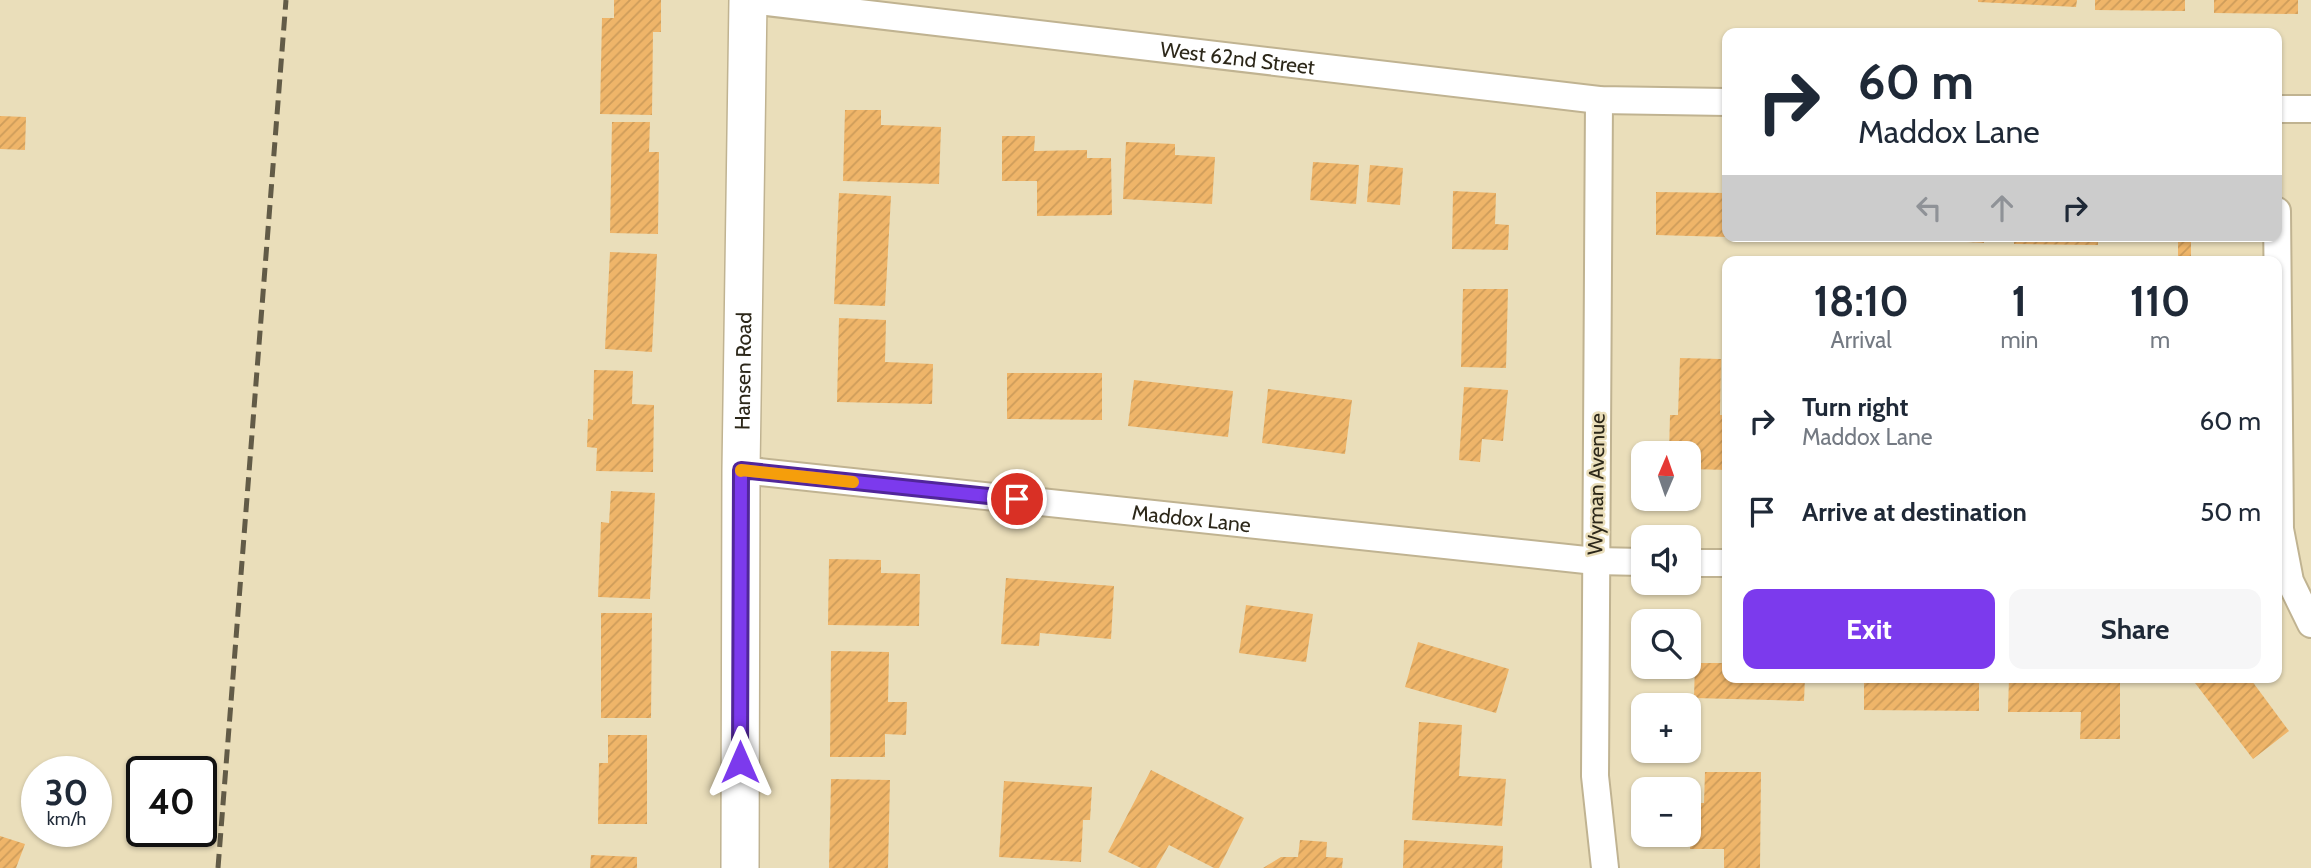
<!DOCTYPE html>
<html lang="en">
<head>
<meta charset="utf-8">
<style>
  body { margin:0; font-family:Cabin,sans-serif; background:#f6f6f7; color:#1f2937; height:100vh; display:flex; flex-direction:column; font-size:26px; white-space:nowrap }
  * { box-sizing:border-box; margin:0 }
  p { font-size:23px; color:#747a83 }
  .icon { flex:none; width:38px; height:38px; fill:none; stroke:currentColor; stroke-width:2; stroke-linecap:round; stroke-linejoin:round }
  .map { position:relative; flex:1; overflow:hidden }
  .side { position:absolute; left:1722px; top:256px; width:560px; height:427px; display:flex; flex-direction:column; background:#fff; border-radius:14px; box-shadow:0 2px 5px #0004 }
  .side>* { flex:none }
  .guide { position:absolute; left:1722px; top:28px; width:560px; height:214px; border-radius:14px; box-shadow:0 2px 5px #0004; background:#fff; color:#1f2937; overflow:hidden }
  .needle { width:46px; rotate:2deg }
  .tools { position:absolute; left:1631px; top:441px; display:grid; gap:14px }
  .tools a { display:grid; place-items:center; width:70px; height:70px; border-radius:14px; background:#fff; box-shadow:0 2px 5px #0004; font-size:35px }
  .speed { position:absolute; left:21px; top:756px; display:flex; gap:14px; font-size:35px; font-weight:700; text-align:center }
  .speed>* { display:grid; place-content:center; width:91px; height:91px; border-radius:50%; background:#fff; box-shadow:0 2px 5px #0004; line-height:1 }
  .speed small { font-size:18px; font-weight:400 }
  .speed .limit { border:4px solid #111; border-radius:10px; background:#fff; color:#111 }
  .pin { position:absolute; display:grid; place-items:center; width:60px; height:60px; color:#fff; margin:-30px; border:4px solid #fff; border-radius:50%; box-shadow:0 2px 7px #0007 }
  .me { position:absolute; width:77px; margin:-38px; rotate:0deg; stroke-linejoin:round; filter:drop-shadow(0 0 5px #0008) }
  .turn { display:flex; align-items:center; gap:24px; height:147px; padding:0 21px; font-size:32px }
  .turn .icon { width:91px; height:91px; stroke-width:2.5 }
  .turn b { display:block; font-size:49px; line-height:60px }
  .lanes { display:flex; align-items:center; height:66px; padding:0 21px; background:#0003; justify-content:center; gap:35px; direction:ltr }
  .lanes .off { opacity:.35 }
  .eta { display:flex; justify-content:space-evenly; align-items:center; height:119px; text-align:center }
  .eta b { font-size:42px; font-weight:700; line-height:49px }
  .cta { display:flex; gap:14px; margin-top:auto; padding:14px 21px }
  .cta a { flex:1; height:80px; border-radius:14px; background:#7c3aed; color:#fff; font-size:28px; font-weight:700; line-height:80px; text-align:center }
  .cta a+a { background:#f6f6f7; color:#1f2937 }
  ul { padding:0; list-style:none }
  li { display:flex; align-items:center; gap:21px; height:91px; padding:0 21px }
  li div { flex:1 }
  li b { display:block; font-size:26px }
  li em { font-style:normal }
  .map>svg:first-child { display:block }
  .building { fill:url(#building-hatch) }
  .lines { fill:none; stroke-linecap:round; stroke-linejoin:round }
  .street-casing { stroke:#c0b391; stroke-width:30 }
  .secondary-casing { stroke:#c0b391; stroke-width:40 }
  .street { stroke:#fff; stroke-width:26 }
  .secondary { stroke:#fff; stroke-width:37 }
  .rail { stroke:#625b47; stroke-width:5; stroke-dasharray:14 7; stroke-linecap:butt }
  .route-casing { stroke:#51269a; stroke-width:18 }
  .route { stroke:#7c3aed; stroke-width:12 }
  .slow { stroke:#f59e0b; stroke-width:12 }
  .labels { text-anchor:middle; dominant-baseline:central; stroke-width:5; stroke-linejoin:round; paint-order:stroke }
  .street-label { font-size:21px; fill:#2c2719; stroke:#eadeba }
</style>
</head>
<body>
<div class="map">
<svg width="2311" height="868" viewBox="0 0 2311 868">
  <defs>
    <pattern id="building-hatch" width="6" height="6" patternUnits="userSpaceOnUse" patternTransform="scale(1.75)"><rect width="6" height="6" fill="#efb569"/><path d="M-1 1l2-2M0 6l6-6M5 7l2-2" fill="none" stroke="#cd9c5a"/></pattern>
  </defs>
  <rect width="100%" height="100%" fill="#eadeba"/>
  <path class="building" d="M614,0H661V32H653L652,115L600,114L602,18H614Z
    M1978,0H2077L2076,7L1978,2Z
    M2095,0H2185V11L2095,10Z
    M2214,0H2298V14L2214,13Z
    M845,110H881V125L941,127L939,184L843,181Z
    M0,116L26,117L25,150L0,149Z
    M612,122H650L649,152H659L658,234L610,233Z
    M1002,136H1035L1034,151L1087,150V158H1111L1112,215L1037,216V181H1002Z
    M1126,142L1175,144V155L1215,157L1212,204L1123,199Z
    M1313,162L1359,165L1356,204L1310,200Z
    M1370,165L1403,168L1400,205L1367,202Z
    M1453,191L1496,193L1495,224L1509,225L1508,250L1452,249Z
    M1656,192L1727,193V237L1656,235Z
    M839,193L891,196L885,306L834,304Z
    M1897,236H1984V243L1897,238Z
    M2014,236H2098V245L2014,244Z
    M2178,236H2217V241H2191V258L2178,257Z
    M610,252L657,254L652,352L605,349Z
    M1463,289H1508L1506,368L1461,367Z
    M839,318L886,320L885,362L933,364L932,404L837,402Z
    M1680,358L1721,359L1720,415H1727V470L1689,469V453H1669L1670,415H1678Z
    M594,370L633,371L632,404L654,405L653,472L596,471L597,448L587,447L588,419L593,420Z
    M1007,373H1102V420L1007,419Z
    M1134,380L1233,391L1228,437L1128,426Z
    M1464,387L1508,390L1503,441L1482,439L1480,462L1459,460Z
    M1268,389L1352,400L1345,454L1262,443Z
    M611,491L655,493L650,599L598,597L601,522L609,523Z
    M829,559L881,560V573L920,574L919,626L828,625Z
    M1006,578L1114,586L1111,639L1040,633L1039,646L1001,644Z
    M1246,605L1313,614L1306,662L1239,653Z
    M601,613H652L651,718H601Z
    M1418,642L1509,669L1496,713L1405,687Z
    M831,651L889,652L888,702H907L906,735L885,734V757H830Z
    M1722,653H1727V677H1805L1804,701L1694,698L1695,663H1722Z
    M1864,677H1979V711L1864,710Z
    M2009,677H2120V739H2080L2081,712H2008Z
    M2194,677H2249L2289,731L2253,759L2192,679Z
    M1419,722L1462,725L1459,776L1506,779L1502,826L1412,820Z
    M608,735H647V824H598L599,763H608Z
    M1151,770L1244,818L1219,868H1214L1169,845L1156,868H1141L1108,852Z
    M1705,772H1761L1760,868H1724V849H1690L1691,803H1704Z
    M831,779L890,780L888,868H829Z
    M1004,781L1092,787L1090,820H1083L1081,862L999,857Z
    M0,836L25,844L16,868H0Z
    M1300,840L1327,842L1326,857L1343,858L1342,868H1263L1281,857H1298Z
    M1404,840L1503,846L1502,868H1403Z
    M591,855L637,857V868H590Z"/>
  <g class="lines">
    <defs>
      <g id="street">
        <path id="s1" d="M749,0L1599,100L1727,102"/>
        <path d="M1599,100L1595,776L1605,868"/>
        <path d="M2277,109H2311"/>
        <path d="M2277,211L2280,529L2290,581L2311,624"/>
        <path id="s2" d="M741,470L1595,561L1643,562"/>
        <path d="M1689,563H1727"/>
      </g>
      <g id="secondary">
        <path id="s3" d="M740,868L741,470L748,0"/>
      </g>
    </defs>
    <use href="#street" class="street-casing"/>
    <use href="#secondary" class="secondary-casing"/>
    <use href="#street" class="street"/>
    <use href="#secondary" class="secondary"/>
    <path class="rail" d="M218,868L286,0"/>
  </g>
  <g class="lines">
    <defs>
      <path id="route" d="M740,762L741,470L1017,499"/>
    </defs>
    <use href="#route" class="route-casing"/>
    <use href="#route" class="route"/>
    <path class="slow" d="M741,471V470L853,482"/>
  </g>
  <g class="labels">
    <g class="street-label">
      <text stroke="none"><textPath href="#s1" startOffset="492">West 62nd Street</textPath></text>
      <text stroke="none"><textPath href="#s3" startOffset="497">Hansen Road</textPath></text>
      <text transform="translate(1596 484) rotate(-89)">Wyman Avenue</text>
      <text stroke="none"><textPath href="#s2" startOffset="453">Maddox Lane</textPath></text>
    </g>
  </g>
</svg>
<div class="tools">
<a><svg class="needle" viewBox="-14 -14 28 28"><path d="M0-13l5 13h-10z" fill="#e53935"/><path d="M0 13l5-13h-10z" fill="#747a83"/></svg></a>
<a><svg class="icon" aria-label="sound" viewBox="0 0 24 24"><path d="M4 9h4l5-4v14l-5-4H4zM17 9q2 3 0 6"/></svg></a>
<a><svg class="icon" aria-label="search" viewBox="0 0 24 24"><circle cx="10" cy="10" r="6"/><path d="M15 15l6 6"/></svg></a>
<a>+</a>
<a>−</a>
</div>
<div class="speed"><div>30<small>km/h</small></div><div class="limit">40</div></div>
<div class="pin" style="left:1017px;top:499px;background:#d93025"><svg class="icon" aria-label="arrive" viewBox="0 0 24 24"><path d="M6 21V4h12l-3 4 3 4H6"/></svg></div>
<svg class="me" style="left:740px;top:762px" viewBox="-20 -20 40 40"><path d="M0-17L14 15 0 8-14 15z" fill="#7c3aed" stroke="#fff" stroke-width="4"/></svg>
<div class="guide">
<div class="turn"><svg class="icon" aria-label="right" viewBox="0 0 24 24"><path d="M7 20v-9h11M14 6l5 5-5 5"/></svg><div><b>60 m</b>Maddox Lane</div></div>
<div class="lanes"><svg class="icon off" aria-label="left" viewBox="0 0 24 24"><path d="M17 20v-9H6M10 6l-5 5 5 5"/></svg><svg class="icon off" aria-label="ahead" viewBox="0 0 24 24"><path d="M12 20V5M6 11l6-6 6 6"/></svg><svg class="icon" aria-label="right" viewBox="0 0 24 24"><path d="M7 20v-9h11M14 6l5 5-5 5"/></svg></div>
</div>
<section class="side">
<div class="eta">
<div><b>18:10</b><p>Arrival</p></div>
<div><b>1</b><p>min</p></div>
<div><b>110</b><p>m</p></div>
</div>
<ul>
<li><svg class="icon" aria-label="right" viewBox="0 0 24 24"><path d="M7 20v-9h11M14 6l5 5-5 5"/></svg><div><b>Turn right</b><p>Maddox Lane</p></div><em>60 m</em></li>
<li><svg class="icon" aria-label="arrive" viewBox="0 0 24 24"><path d="M6 21V4h12l-3 4 3 4H6"/></svg><div><b>Arrive at destination</b></div><em>50 m</em></li>
</ul>
<div class="cta"><a>Exit</a><a>Share</a></div>
</section>
</div>
</body>
</html>
